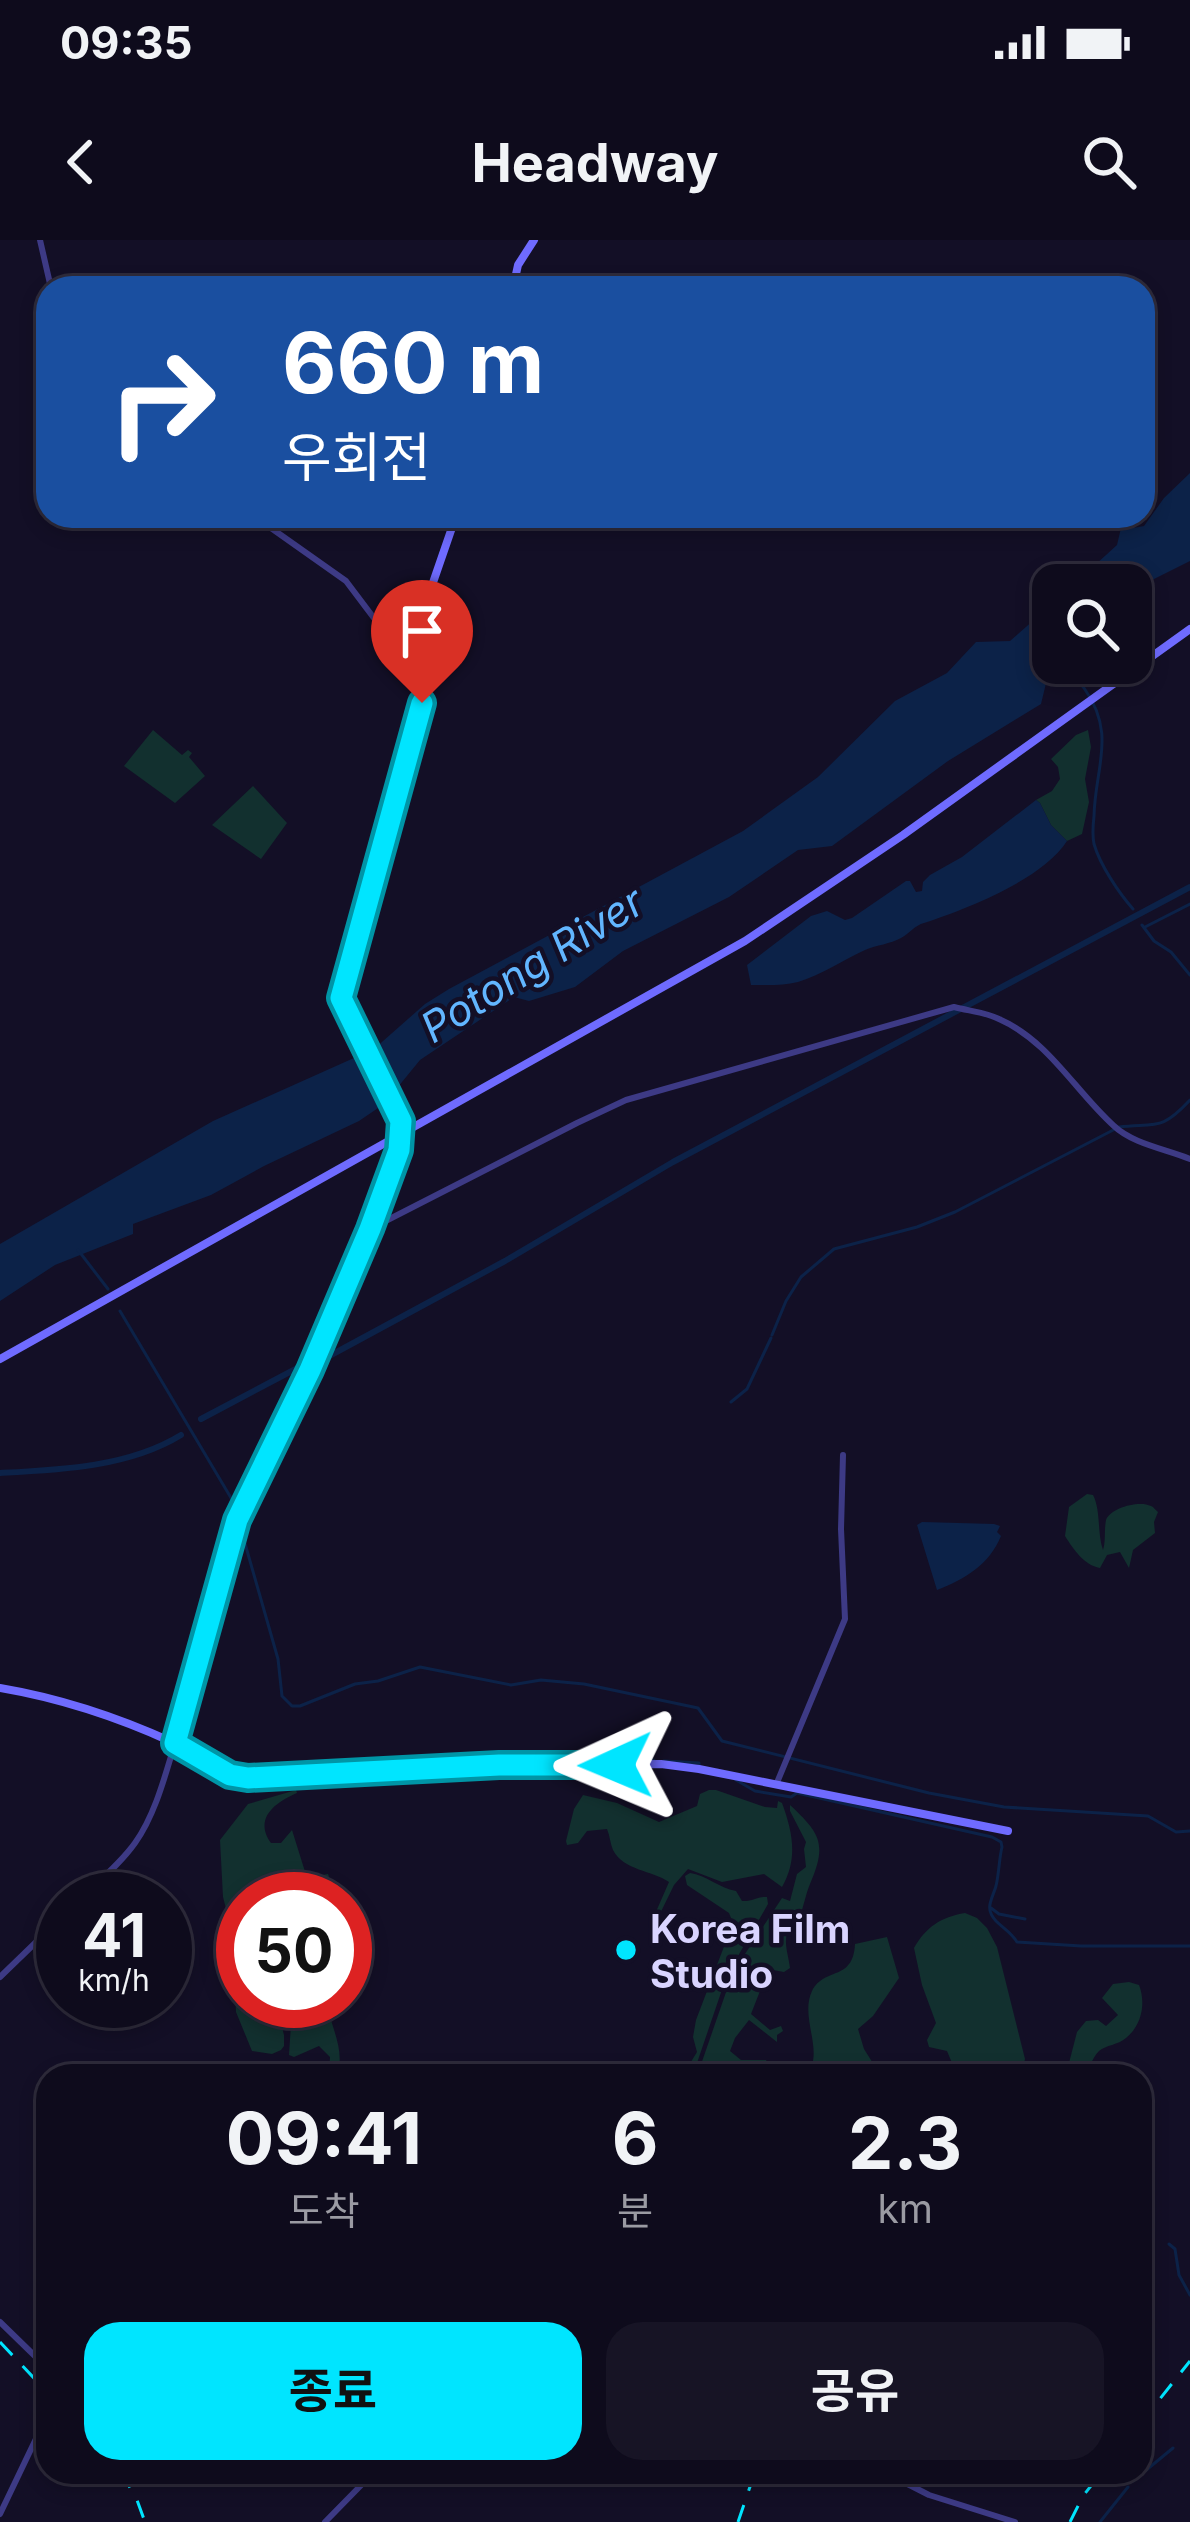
<!DOCTYPE html>
<html lang="ko">
<head>
<meta charset="utf-8">
<style>
  body { margin:0; font-family:Inter,"Noto Sans KR",sans-serif; background:#171425; color:#f1f3f6; height:100vh; display:flex; flex-direction:column; font-size:45px; white-space:nowrap }
  * { box-sizing:border-box; margin:0 }
  p { font-size:39px; color:#9b9ba3 }
  .icon { flex:none; width:66px; height:66px; fill:none; stroke:currentColor; stroke-width:2; stroke-linecap:round; stroke-linejoin:round }
  .map { position:relative; flex:1; overflow:hidden }
  .sheet { position:absolute; left:36px; top:1824px; width:1116px; height:420px; display:flex; flex-direction:column; background:#0e0b1c; border-radius:36px; box-shadow:0 6px 18px #0003,0 0 0 3px #2e2b3b }
  .sheet>* { flex:none }
  .banner { position:absolute; left:36px; top:36px; width:1119px; height:252px; border-radius:36px; box-shadow:0 6px 18px #0003,0 0 0 3px #2e2b3b; background:#1a4fa0; color:#fff; overflow:hidden }
  .controls { position:absolute; left:1032px; top:324px; display:grid; gap:24px }
  .controls a { display:grid; place-items:center; width:120px; height:120px; border-radius:24px; background:#0e0b1c; box-shadow:0 6px 18px #0003,0 0 0 3px #2e2b3b; font-size:60px }
  .speed { position:absolute; left:36px; top:1632px; display:flex; gap:24px; font-size:60px; font-weight:700; text-align:center }
  .speed>* { display:grid; place-content:center; width:156px; height:156px; border-radius:50%; background:#0e0b1c; box-shadow:0 6px 18px #0003,0 0 0 3px #2e2b3b; line-height:1 }
  .speed small { font-size:30px; font-weight:400 }
  .speed .limit { border:18px solid #d22; background:#fff; color:#111 }
  .pin { position:absolute; display:grid; place-items:center; width:102px; height:102px; color:#fff; margin:-123px -51px; border-radius:50% 50% 50% 0; rotate:-45deg; box-shadow:0 0 12px #0007 }
  .pin .icon { rotate:45deg }
  .me { position:absolute; width:132px; margin:-66px; rotate:269deg; stroke-linejoin:round; filter:drop-shadow(0 0 9px #0008) }
  .turn { display:flex; align-items:center; gap:42px; height:252px; padding:0 48px; font-size:54px }
  .turn .icon { width:156px; height:156px; stroke-width:2.5 }
  .turn b { display:block; font-size:84px; line-height:102px }
  .eta { display:flex; justify-content:space-evenly; align-items:center; height:204px; text-align:center }
  .eta b { font-size:72px; font-weight:700; line-height:84px }
  .action { display:flex; gap:24px; margin-top:auto; padding:24px 48px }
  .action a { flex:1; height:138px; border-radius:36px; background:#00e5ff; color:#111; font-size:48px; font-weight:700; line-height:138px; text-align:center }
  .action a+a { background:#171425; color:#f1f3f6 }
  .status { display:flex; justify-content:space-between; align-items:center; height:84px; padding:0 60px; background:#0e0b1c; direction:ltr }
  .status svg { height:33px; fill:currentColor }
  header { display:flex; justify-content:space-between; align-items:center; height:156px; padding:0 48px; background:#0e0b1c; font-size:54px; font-weight:700 }
  .map>svg:first-child { display:block }
  .green { fill:#12302f }
  .water { fill:#0c2248 }
  .lines { fill:none; stroke-linecap:round; stroke-linejoin:round }
  .stream { stroke:#0c2248; stroke-width:3 }
  .canal { stroke:#0c2248; stroke-width:6 }
  .tertiary { stroke:#3d3a85; stroke-width:6 }
  .secondary { stroke:#6f6bff; stroke-width:8 }
  .rail { stroke:#00e5ff; stroke-width:3; stroke-dasharray:18 15; stroke-linecap:butt }
  .route-casing { stroke:#0095a6; stroke-width:30 }
  .route { stroke:#00e5ff; stroke-width:21 }
  .poi-dot { fill:#00e5ff; stroke:#130f26; stroke-width:4.5 }
  .labels { text-anchor:middle; dominant-baseline:central; stroke-width:9; stroke-linejoin:round; paint-order:stroke }
  .poi-label { font-size:39px; font-weight:bold; fill:#d9d4ff; stroke:#130f26; text-anchor:start }
  .water-label { font-size:42px; font-style:italic; fill:#62b6ff; stroke:#130f26 }
</style>
</head>
<body>
<div class="status"><b>09:35</b><svg viewBox="0 0 49 12"><path d="M0 12V9h3v3zM5 12V6h3v6zM10 12V3h3v9zM15 12V0h3v12zM26 1h20v11H26zM47 4h2v5h-2z"/></svg></div>
<header><svg class="icon" aria-label="back" viewBox="0 0 24 24"><path d="M15 5l-7 7 7 7"/></svg>Headway<svg class="icon" aria-label="search" viewBox="0 0 24 24"><circle cx="10" cy="10" r="6"/><path d="M15 15l6 6"/></svg></header>
<div class="map">
<svg width="1190" height="2282" viewBox="0 0 1190 2282">
  <rect width="100%" height="100%" fill="#130f26"/>
  <path class="green" d="M153,490L182,515L188,510L192,513L189,517L205,536L175,563L124,526Z
    M1088,490L1091,507L1085,539L1089,562L1082,594L1067,601L1051,585L1040,563L1036,560L1052,551L1060,539L1058,527L1051,519L1076,495Z
    M253,546L287,583L261,619L212,585Z
    M1087,1254L1093,1255C1101,1270 1097,1293 1103,1310C1106,1301 1104,1290 1106,1280C1110,1268 1139,1260 1151,1266C1154,1267 1155,1270 1158,1272L1154,1282L1155,1293L1133,1310L1129,1328L1120,1312L1107,1315L1100,1328C1084,1325 1074,1310 1065,1296L1069,1267Z
    M296,1550L297,1553C276,1562 253,1578 271,1603H281L292,1590L307,1638L328,1634L335,1655L332,1658L326,1642L309,1647L308,1659H243V1710L239,1720L243,1729V1761H273L276,1764L284,1795V1806L281,1810L272,1814L252,1811L236,1772L235,1751L222,1735L229,1680L223,1657L220,1600L248,1564Z
    M709,1550H716L765,1567L777,1568L778,1561L782,1563C793,1593 798,1619 782,1647L764,1634L722,1642L688,1629L674,1645L653,1688L648,1690L669,1642C652,1630 624,1631 613,1610C610,1603 610,1596 607,1589L587,1591L578,1603L567,1605L566,1601L574,1569L583,1555L617,1563L659,1582L697,1566L700,1554Z
    M790,1565C821,1594 827,1604 810,1644C805,1656 803,1670 798,1682L790,1685C782,1702 788,1711 790,1728L784,1732L773,1730L767,1733L751,1774L770,1790L781,1786L783,1791L777,1795V1802L749,1780L735,1798L730,1811L741,1820H766L770,1828L760,1836H697L733,1732L782,1658L790,1661L797,1634L806,1627L804,1609L806,1602L790,1571Z
    M690,1633C706,1635 719,1648 736,1651L742,1661C752,1662 757,1656 767,1657L768,1664L727,1735L697,1823L691,1836H686V1830L697,1812L693,1797L696,1780L733,1683L729,1673L687,1645L685,1636Z
    M965,1673L977,1678L987,1688L997,1707L1025,1819L1021,1836H945L955,1830L947,1811L929,1807L927,1800L936,1783L922,1745L914,1708C926,1687 941,1677 965,1673Z
    M887,1697L899,1738L873,1776L858,1789L864,1809L881,1836H806C826,1812 799,1779 812,1751C825,1726 853,1742 855,1704Z
    M1129,1742L1139,1745C1146,1763 1142,1785 1126,1798C1118,1805 1106,1805 1099,1811C1091,1819 1092,1827 1081,1833L1072,1828L1069,1823L1077,1792L1086,1781L1098,1780L1106,1786L1118,1775L1102,1758L1113,1744Z
    M280,1761H325L326,1765L302,1769L307,1786L330,1777C336,1797 344,1815 337,1836H329L330,1817L319,1806L294,1817L289,1815L291,1784Z"/>
  <path class="water" d="M1190,233V321L1154,339L1131,358V345H1073L1117,305L1121,288L1131,276L1133,288L1144,286L1164,258Z
    M1053,363V423H1058L1049,431L1041,464L948,521L832,606L798,610L729,657L623,711L575,747L529,761L514,757L420,820L384,864L359,881L264,926L211,955L133,984V994L55,1025L0,1061V1004L213,881L374,809L425,764L449,749L743,591L818,537L895,461L947,433L976,402L1010,401Z
    M1036,560L1040,563L1051,585L1067,601C1042,640 966,669 924,683C915,685 909,694 901,698C890,704 877,705 865,710C843,720 821,735 798,742C783,746 767,745 751,745L747,725L811,676L827,671L845,680L852,678L906,641H910L916,652L922,651L923,642L930,635L962,617Z
    M922,1282L994,1284L1000,1286L997,1292L1001,1296C989,1325 965,1339 937,1350L917,1285Z"/>
  <g class="lines">
    <path class="stream" d="M1052,430C1062,437 1077,438 1084,448C1117,494 1095,527 1094,576C1093,585 1092,595 1094,604C1100,625 1119,653 1133,669
      M1142,685L1154,701L1171,712L1190,735
      M1145,687L1190,664
      M78,1010L108,1049
      M120,1071L237,1268
      M772,1095L786,1061L801,1037L834,1009L917,987L955,972L1119,887C1157,883 1161,891 1190,860
      M731,1162L747,1149L771,1098
      M241,1277L242,1293L278,1419L282,1456L292,1466H300L355,1444L378,1441L420,1427L511,1445L541,1440L584,1444L698,1468L722,1501L929,1553L1004,1567L1148,1576L1176,1592L1190,1591
      M578,1519L654,1520
      M664,1521L699,1523V1526
      M736,1540L755,1551L791,1557L797,1553L992,1597L1001,1602L1002,1607C999,1619 999,1634 996,1646C992,1660 984,1668 996,1681C1004,1689 1011,1692 1017,1702L1081,1706H1190
      M991,1668L999,1674L1025,1679
      M1169,2004L1175,2009L1179,2035L1190,2055
      M1133,2241L1173,2208
      M1100,2282L1128,2247"/>
    <path class="canal" d="M201,1179L305,1124L320,1121L505,1021L673,922L1190,647
      M0,1233C60,1230 129,1227 181,1195"/>
    <path class="tertiary" d="M40,0L51,48
      M254,276L346,341L404,418L422,463
      M370,989L577,883L626,860L954,767C969,771 985,772 999,779C1049,801 1075,851 1114,886C1133,904 1166,909 1190,919
      M776,1545L845,1379L841,1289L843,1215
      M80,1659C99,1641 120,1624 135,1603C155,1575 165,1536 175,1503
      M0,1737L63,1676
      M0,2082L39,2120L48,2124
      M884,2232L929,2255L1015,2282
      M0,2274L44,2182L39,2155L48,2139
      M325,2282L374,2232"/>
    <path class="secondary" d="M513,48L518,25L534,0
      M0,1119L745,701L903,595L1190,389
      M0,1448C59,1458 117,1477 172,1502C198,1514 220,1533 248,1538L499,1525L661,1524L699,1529L1008,1591
      M175,1503L237,1280L310,1130L370,989L399,910L402,894L401,881L341,758L430,437L428,357L456,276"/>
    <path class="rail" d="M0,2102L48,2153
      M1140,2184L1190,2121
      M121,2232L137,2260L145,2282
      M738,2282L755,2232
      M1070,2282L1083,2256L1102,2232"/>
  </g>
  <g class="lines">
    <defs>
      <path id="route" d="M422,463L341,758L401,881L399,910L370,989L310,1130L237,1280L175,1503L230,1535L248,1538L499,1525H616"/>
    </defs>
    <use href="#route" class="route-casing"/>
    <use href="#route" class="route"/>
  </g>
  <circle class="poi-dot" cx="626" cy="1710" r="12"/>
  <g class="labels">
    <g class="poi-label">
      <text x="650" y="1688">Korea Film<tspan x="650" dy="45">Studio</tspan></text>
    </g>
    <g class="water-label">
      <text transform="translate(532 724) rotate(-32)">Potong River</text>
    </g>
  </g>
</svg>
<div class="controls">
<a><svg class="icon" aria-label="search" viewBox="0 0 24 24"><circle cx="10" cy="10" r="6"/><path d="M15 15l6 6"/></svg></a>
</div>
<div class="speed"><div>41<small>km/h</small></div><div class="limit">50</div></div>
<div class="pin" style="left:422px;top:463px;background:#d93025"><svg class="icon" aria-label="arrive" viewBox="0 0 24 24"><path d="M6 21V4h12l-3 4 3 4H6"/></svg></div>
<svg class="me" style="left:616px;top:1525px" viewBox="-20 -20 40 40"><path d="M0-17L14 15 0 8-14 15z" fill="#00e5ff" stroke="#fff" stroke-width="4"/></svg>
<div class="banner">
<div class="turn"><svg class="icon" aria-label="right" viewBox="0 0 24 24"><path d="M7 20v-9h11M14 6l5 5-5 5"/></svg><div><b>660 m</b>우회전</div></div>
</div>
<section class="sheet">
<div class="eta">
<div><b>09:41</b><p>도착</p></div>
<div><b>6</b><p>분</p></div>
<div><b>2.3</b><p>km</p></div>
</div>
<div class="action"><a>종료</a><a>공유</a></div>
</section>
</div>
</body>
</html>
